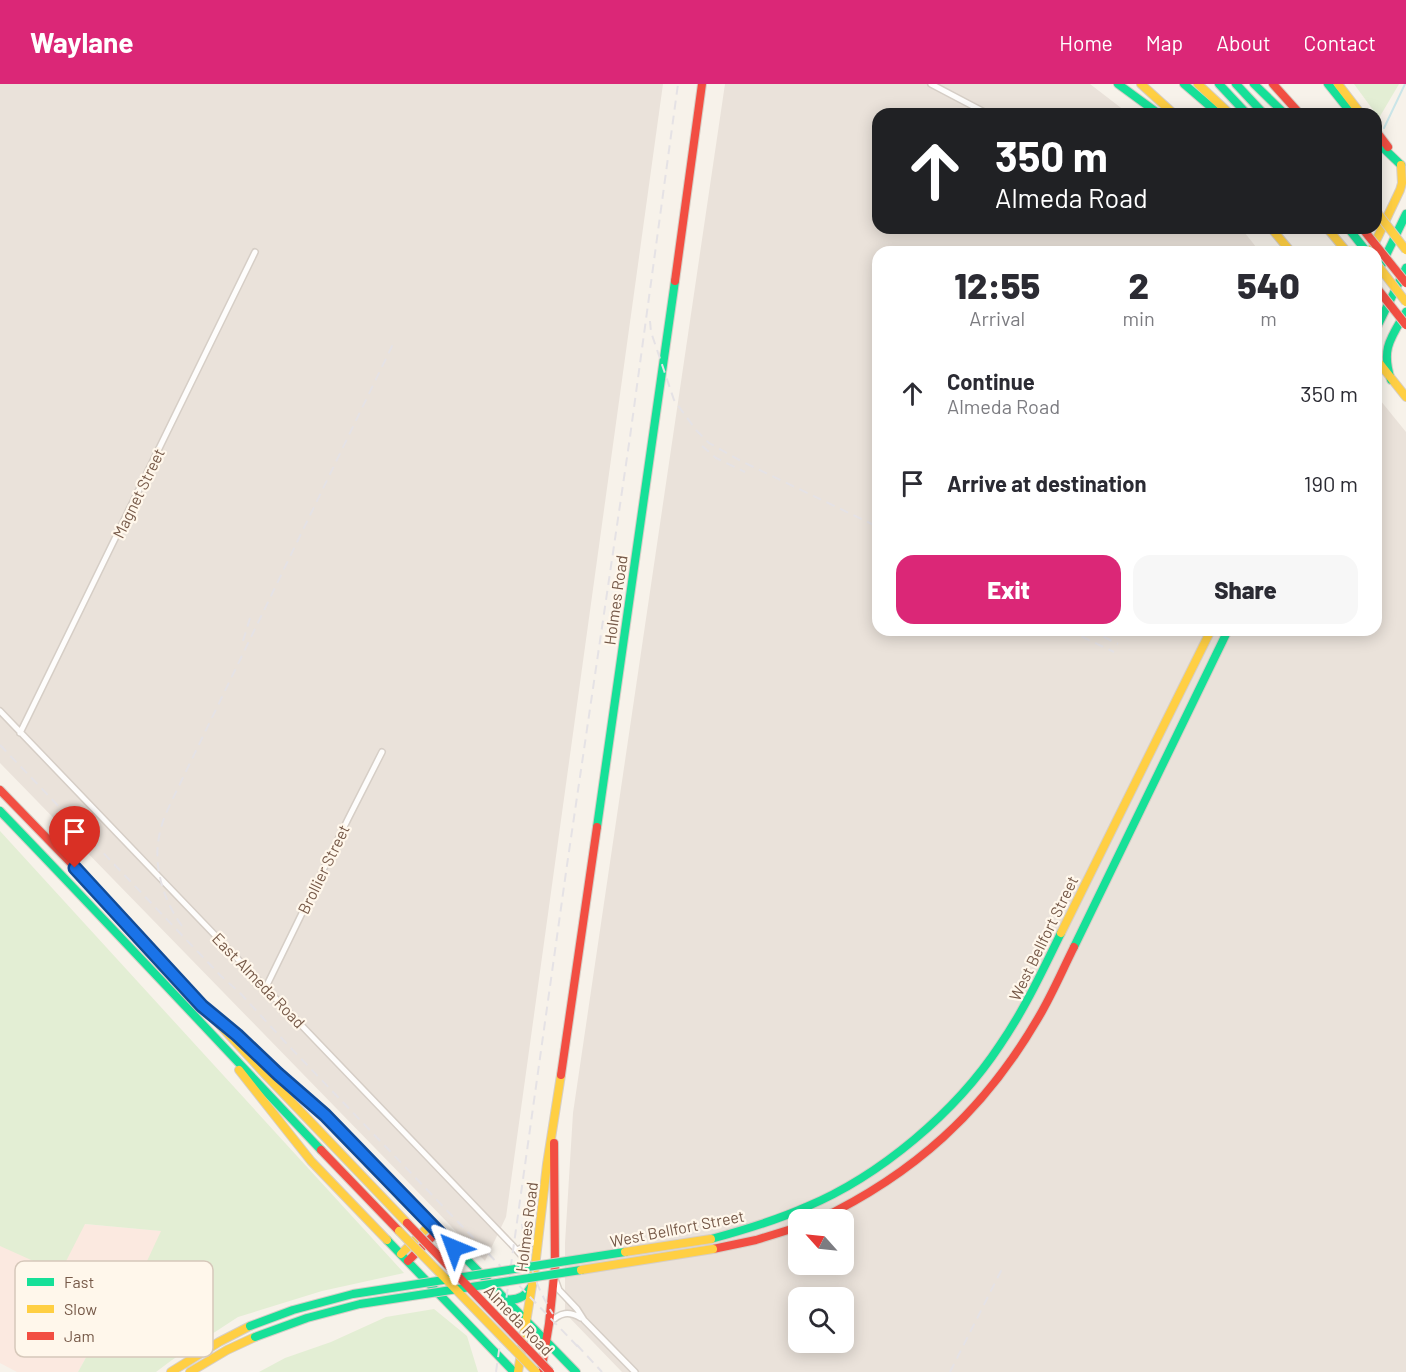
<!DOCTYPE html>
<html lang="en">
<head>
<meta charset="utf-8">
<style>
  body { margin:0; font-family:Barlow,sans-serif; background:#f7f7f7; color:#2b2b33; height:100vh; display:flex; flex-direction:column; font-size:22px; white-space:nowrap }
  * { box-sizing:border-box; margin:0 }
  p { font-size:20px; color:#7c7c81 }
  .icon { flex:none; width:33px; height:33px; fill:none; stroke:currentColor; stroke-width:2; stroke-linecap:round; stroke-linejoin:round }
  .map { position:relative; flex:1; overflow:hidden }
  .side { position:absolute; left:872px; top:162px; width:510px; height:390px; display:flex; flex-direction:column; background:#fff; border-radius:18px; box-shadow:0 3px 15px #0003 }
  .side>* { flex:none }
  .top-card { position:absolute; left:872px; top:24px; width:510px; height:126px; border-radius:18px; box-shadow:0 3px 15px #0003; background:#202124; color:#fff; overflow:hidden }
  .needle { width:39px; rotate:297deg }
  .controls { position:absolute; left:788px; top:1125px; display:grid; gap:12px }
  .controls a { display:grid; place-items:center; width:66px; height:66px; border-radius:12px; background:#fff; box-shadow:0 3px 15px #0003; font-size:30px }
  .pin { position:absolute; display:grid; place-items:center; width:51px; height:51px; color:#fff; margin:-62px -26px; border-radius:50% 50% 50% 0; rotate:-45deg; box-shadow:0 0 6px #0007 }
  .pin .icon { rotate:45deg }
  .me { position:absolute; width:66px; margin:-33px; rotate:316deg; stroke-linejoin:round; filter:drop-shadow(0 0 4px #0008) }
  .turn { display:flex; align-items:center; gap:21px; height:126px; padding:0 24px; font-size:27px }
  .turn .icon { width:78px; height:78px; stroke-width:2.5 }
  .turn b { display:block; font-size:42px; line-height:51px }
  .eta { display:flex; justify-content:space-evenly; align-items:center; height:102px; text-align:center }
  .eta b { font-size:36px; font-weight:800; line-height:42px }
  .button { display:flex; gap:12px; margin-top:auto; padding:12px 24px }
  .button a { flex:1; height:69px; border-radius:18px; background:#db2777; color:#fff; font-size:24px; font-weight:800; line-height:69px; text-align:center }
  .button a+a { background:#f7f7f7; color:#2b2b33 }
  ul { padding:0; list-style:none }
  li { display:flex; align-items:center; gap:18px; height:90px; padding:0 24px }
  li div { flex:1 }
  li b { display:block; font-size:22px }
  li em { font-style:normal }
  header { display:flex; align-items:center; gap:36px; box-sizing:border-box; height:84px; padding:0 30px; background:#db2777; color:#fff }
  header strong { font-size:28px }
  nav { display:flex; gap:33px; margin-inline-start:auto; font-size:21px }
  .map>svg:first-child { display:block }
  .commercial { fill:#fbe9e0 }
  .industrial { fill:#eae2da; fill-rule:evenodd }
  .green { fill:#e3eed4 }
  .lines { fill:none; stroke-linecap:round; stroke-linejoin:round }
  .stream { stroke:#cae5e8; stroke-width:2 }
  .street-casing { stroke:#d6cec6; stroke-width:8 }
  .fast-casing { stroke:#d6cec6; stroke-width:10 }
  .slow-casing { stroke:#d6cec6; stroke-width:10 }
  .jam-casing { stroke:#d6cec6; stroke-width:10 }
  .street { stroke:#fefdfc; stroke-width:5 }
  .fast { stroke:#16e098; stroke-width:8 }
  .slow { stroke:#ffcf43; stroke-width:8 }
  .jam { stroke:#f24e42; stroke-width:8 }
  .rail { stroke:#e5e2e5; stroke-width:2; stroke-dasharray:9 6; stroke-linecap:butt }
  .fast-bridge-casing { stroke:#d6cec6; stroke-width:10; stroke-linecap:butt }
  .slow-bridge-casing { stroke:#d6cec6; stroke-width:10; stroke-linecap:butt }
  .jam-bridge-casing { stroke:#d6cec6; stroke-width:10; stroke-linecap:butt }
  .fast-bridge { stroke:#16e098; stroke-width:8 }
  .slow-bridge { stroke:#ffcf43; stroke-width:8 }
  .jam-bridge { stroke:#f24e42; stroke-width:8 }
  .route-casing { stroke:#114b97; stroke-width:15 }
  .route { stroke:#1a73e8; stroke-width:10 }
  .labels { text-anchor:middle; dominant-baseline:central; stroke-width:4.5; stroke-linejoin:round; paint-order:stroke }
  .street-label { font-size:16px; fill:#765948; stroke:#fff7eb }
  .key { fill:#fff7eb; stroke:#d6c8ba; stroke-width:1.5 }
  .key-label { font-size:16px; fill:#765948 }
</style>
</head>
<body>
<header>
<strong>Waylane</strong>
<nav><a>Home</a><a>Map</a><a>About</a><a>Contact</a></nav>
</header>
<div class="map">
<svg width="1406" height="1288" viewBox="0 0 1406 1288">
  <rect width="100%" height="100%" fill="#f7f2ea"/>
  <path class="commercial" d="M84,1140L162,1147L109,1259H94L78,1288H17L0,1279V1161Z"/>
  <path class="industrial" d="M0,0H663L506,1133L485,1177L0,679Z
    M725,0H1090L1129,30H878V144H1241L1260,168H878V546H1376V311L1406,348V1288H622L565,1229V1159L573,1029ZM798,1136H843V1180H798ZM798,1214H843V1258H798Z"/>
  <path class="green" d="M1354,0H1399L1379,34Z
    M0,747L404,1189L322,1207L238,1233L172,1276L156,1288H78L94,1259H109L161,1147L85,1140L60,1189L0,1162Z
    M434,1225L467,1252L478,1288H259L285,1274L331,1258L386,1233Z"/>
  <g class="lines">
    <path class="stream" d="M1384,44L1405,0"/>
    <defs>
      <path id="street" d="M931,0L988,30
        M0,627L514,1163L531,1183
        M20,649L255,168
        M266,903L348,735L382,668
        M517,1166L537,1157
        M555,1195L559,1206L577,1225L584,1236L635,1288
        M550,1239C560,1228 569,1227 581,1234"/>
      <path id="fast" d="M1118,0L1159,30
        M1184,0L1219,30
        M1219,0L1247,30
        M1236,0L1264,30
        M1254,0L1285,30
        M1328,0L1352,30
        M1376,57L1401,81
        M1348,144L1367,168
        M1376,192L1406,130
        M1376,245L1406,184
        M1391,296C1381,265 1390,255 1406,228
        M0,727C108,839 214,953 321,1066
        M597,743L675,197
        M1074,863L1228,546
        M227,942L345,1050L576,1288
        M711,1155C744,1146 775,1137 806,1123C880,1092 956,1028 1000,961C1024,926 1042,888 1061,849
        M387,1156L514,1288
        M504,1215C516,1217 525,1214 531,1203"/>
      <path id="slow" d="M1141,0L1174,30
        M1198,0L1230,30
        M1338,0L1361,30
        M1271,144L1291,168
        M1327,144L1347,168
        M1373,163L1400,106L1402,99L1401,81
        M1376,275L1406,313
        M1061,849L1211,546
        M165,881L262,987L407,1139
        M239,986L311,1077L387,1156
        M401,1170L431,1140
        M171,1288L219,1258L250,1242
        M190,1288L227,1266L255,1253
        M518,1288L535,1183L547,1080L561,991"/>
      <path id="jam" d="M1273,0L1300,30
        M1376,47L1388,63
        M675,197L702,0
        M0,706L104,813L165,881
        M561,991L597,743
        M321,1066L399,1147
        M818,1136C914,1090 983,1028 1037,936C1051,913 1062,887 1074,863
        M713,1165L756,1156L798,1143
        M408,1177L438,1147
        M541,1288L549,1240L555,1183L554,1059"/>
    </defs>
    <use href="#street" class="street-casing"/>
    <use href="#fast" class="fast-casing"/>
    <use href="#slow" class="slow-casing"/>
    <use href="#jam" class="jam-casing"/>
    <use href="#street" class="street"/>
    <use href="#fast" class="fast"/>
    <use href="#slow" class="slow"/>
    <use href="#jam" class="jam"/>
    <path class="rail" d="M650,237L651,248L674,316L696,346L709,359L741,377L878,443
      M702,362L716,374L745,388
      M1068,546L1114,568
      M1090,546L1118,560
      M243,557L250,534
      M0,661L221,892L240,909L286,959L582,1267
      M182,842C163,816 152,780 160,748C163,734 170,721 176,708L394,258
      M522,1140C525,1170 536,1204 553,1230
      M577,1261L602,1288
      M496,1288L567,781L630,353L678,0
      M950,1288L1004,1181"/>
    <defs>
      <path id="fast-bridge" d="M250,1242L293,1226L353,1210L625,1168
        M255,1253L307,1234L360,1220L581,1186"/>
      <path id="slow-bridge" d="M1376,127L1406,166
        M1376,179L1406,218
        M399,1147L536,1288
        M625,1168L711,1155
        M581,1186L713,1165"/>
      <path id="jam-bridge" d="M1362,144L1406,199
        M1376,203L1406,241
        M407,1139L550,1288"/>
    </defs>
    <use href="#fast-bridge" class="fast-bridge-casing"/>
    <use href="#slow-bridge" class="slow-bridge-casing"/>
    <use href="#jam-bridge" class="jam-bridge-casing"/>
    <use href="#fast-bridge" class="fast-bridge"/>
    <use href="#slow-bridge" class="slow-bridge"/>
    <use href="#jam-bridge" class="jam-bridge"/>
  </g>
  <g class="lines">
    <defs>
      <path id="route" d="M75,784L202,922L237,951L278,990L325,1031L454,1164"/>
    </defs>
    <use href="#route" class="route-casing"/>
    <use href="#route" class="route"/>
  </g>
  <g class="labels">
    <g class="street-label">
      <text transform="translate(138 409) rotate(-64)">Magnet Street</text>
      <text transform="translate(615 516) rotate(-82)">Holmes Road</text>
      <text transform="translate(323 785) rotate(-64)">Brollier Street</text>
      <text transform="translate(1043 854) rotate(-64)">West Bellfort Street</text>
      <text transform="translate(259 896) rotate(46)">East Almeda Road</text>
      <text transform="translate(526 1143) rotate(-83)">Holmes Road</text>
      <text transform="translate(677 1144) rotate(-11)">West Bellfort Street</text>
      <text transform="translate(519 1236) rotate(46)">Almeda Road</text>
    </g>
  </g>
  <rect x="15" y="1177" width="198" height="96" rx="9" class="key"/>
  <rect x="27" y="1194" width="27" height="8" fill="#16e098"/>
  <rect x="27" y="1221" width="27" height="8" fill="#ffcf43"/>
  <rect x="27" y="1248" width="27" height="8" fill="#f24e42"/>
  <g class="key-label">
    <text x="64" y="1204">Fast</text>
    <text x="64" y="1231">Slow</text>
    <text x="64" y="1258">Jam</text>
  </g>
</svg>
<div class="controls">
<a><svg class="needle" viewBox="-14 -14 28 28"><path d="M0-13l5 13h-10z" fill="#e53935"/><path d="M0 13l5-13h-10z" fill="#7c7c81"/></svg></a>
<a><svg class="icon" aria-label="search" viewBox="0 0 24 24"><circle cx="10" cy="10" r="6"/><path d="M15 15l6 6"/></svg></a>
</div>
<div class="pin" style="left:75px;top:784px;background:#d93025"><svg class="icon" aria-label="arrive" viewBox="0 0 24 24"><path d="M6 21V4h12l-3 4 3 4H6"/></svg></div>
<svg class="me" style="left:454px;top:1164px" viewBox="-20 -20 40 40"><path d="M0-17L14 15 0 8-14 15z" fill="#1a73e8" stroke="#fff" stroke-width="4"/></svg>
<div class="top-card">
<div class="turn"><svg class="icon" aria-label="ahead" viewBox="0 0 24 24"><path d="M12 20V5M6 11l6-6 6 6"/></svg><div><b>350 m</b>Almeda Road</div></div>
</div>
<section class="side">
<div class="eta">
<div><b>12:55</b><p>Arrival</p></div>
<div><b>2</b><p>min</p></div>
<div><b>540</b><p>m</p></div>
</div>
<ul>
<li><svg class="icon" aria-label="ahead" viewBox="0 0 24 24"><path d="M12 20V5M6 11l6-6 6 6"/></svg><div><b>Continue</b><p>Almeda Road</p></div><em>350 m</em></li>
<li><svg class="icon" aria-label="arrive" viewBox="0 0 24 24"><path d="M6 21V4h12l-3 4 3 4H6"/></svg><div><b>Arrive at destination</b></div><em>190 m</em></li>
</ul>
<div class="button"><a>Exit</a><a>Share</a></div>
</section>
</div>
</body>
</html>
